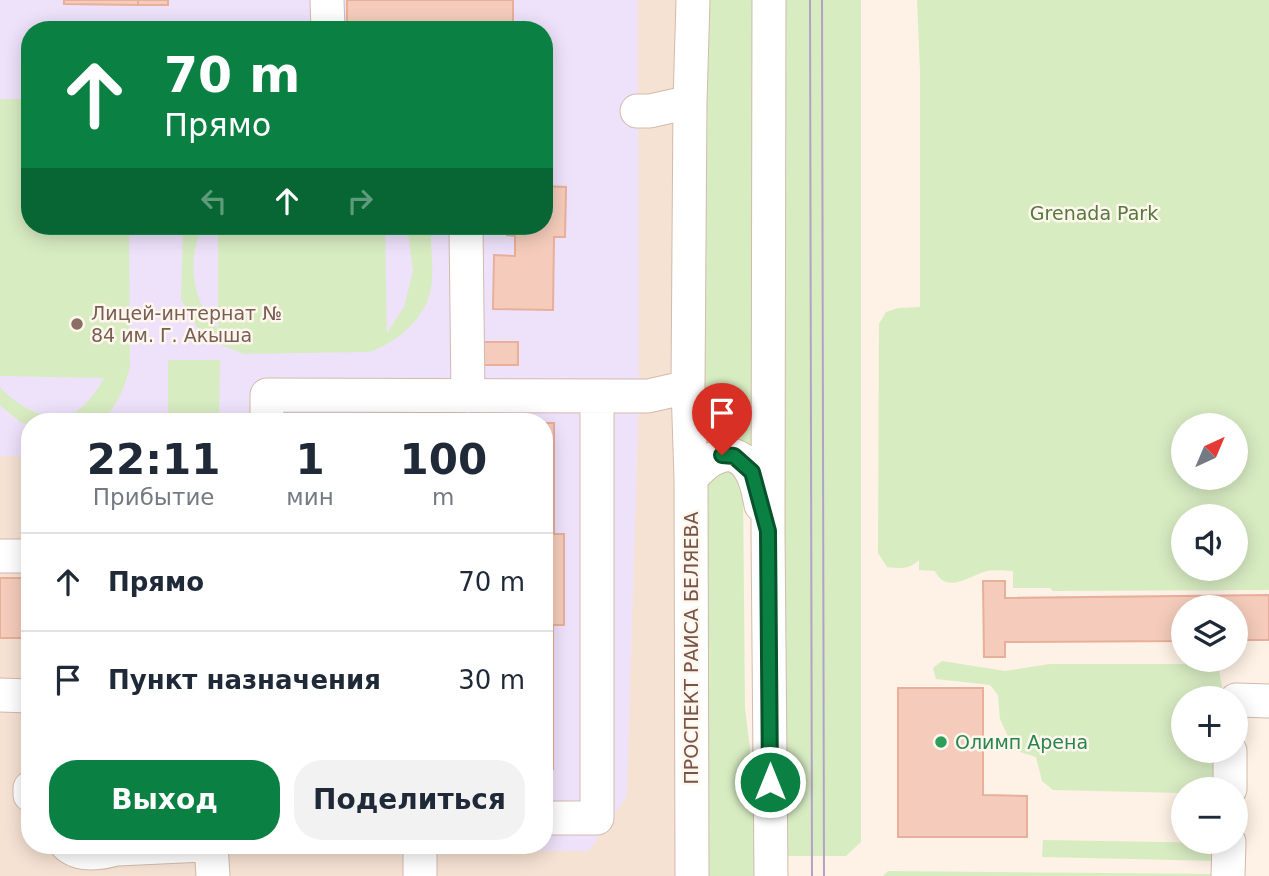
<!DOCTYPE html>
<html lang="ru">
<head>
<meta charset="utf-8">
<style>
  body { margin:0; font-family:"DejaVu Sans",sans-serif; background:#f2f2f3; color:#1f2937; height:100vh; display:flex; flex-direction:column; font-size:26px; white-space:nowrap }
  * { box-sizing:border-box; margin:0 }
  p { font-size:23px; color:#747a83 }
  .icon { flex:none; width:38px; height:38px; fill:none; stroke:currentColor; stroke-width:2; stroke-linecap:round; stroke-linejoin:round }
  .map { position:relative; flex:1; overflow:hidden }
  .details { position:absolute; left:21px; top:413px; width:532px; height:441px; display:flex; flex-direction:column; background:#fff; border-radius:28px; box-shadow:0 4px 18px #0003 }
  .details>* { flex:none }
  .guide { position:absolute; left:21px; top:21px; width:532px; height:214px; border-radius:28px; box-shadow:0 4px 18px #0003; background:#0b8043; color:#fff; overflow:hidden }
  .needle { width:46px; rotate:44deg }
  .controls { position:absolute; left:1171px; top:413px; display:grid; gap:14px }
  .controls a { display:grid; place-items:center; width:77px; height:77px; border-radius:50%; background:#fff; box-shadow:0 4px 18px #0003; font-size:35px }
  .pin { position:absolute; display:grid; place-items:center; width:60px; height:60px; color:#fff; margin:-72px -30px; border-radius:50% 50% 50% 0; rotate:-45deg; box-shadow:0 0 7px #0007 }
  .pin .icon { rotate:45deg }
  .me { position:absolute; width:77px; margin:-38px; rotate:0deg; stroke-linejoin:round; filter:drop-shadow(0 0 5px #0008) }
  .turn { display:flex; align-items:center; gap:24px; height:147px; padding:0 28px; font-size:32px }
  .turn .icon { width:91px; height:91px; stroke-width:2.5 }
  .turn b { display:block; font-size:49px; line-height:60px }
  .lanes { display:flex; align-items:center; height:66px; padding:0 28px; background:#0003; justify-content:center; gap:35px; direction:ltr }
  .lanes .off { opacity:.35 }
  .eta { display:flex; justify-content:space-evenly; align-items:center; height:119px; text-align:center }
  .eta b { font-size:42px; font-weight:600; line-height:49px }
  .cta { display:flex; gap:14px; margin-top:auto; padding:14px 28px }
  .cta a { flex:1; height:80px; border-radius:28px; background:#0b8043; color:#fff; font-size:28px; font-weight:600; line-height:80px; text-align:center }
  .cta a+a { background:#f2f2f3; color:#1f2937 }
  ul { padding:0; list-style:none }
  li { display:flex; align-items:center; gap:21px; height:98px; padding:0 28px; border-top:2px solid #e0e1e3 }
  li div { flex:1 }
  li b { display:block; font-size:26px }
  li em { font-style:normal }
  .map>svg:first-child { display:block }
  .residential { fill:#f6e2d3; fill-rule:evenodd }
  .education { fill:#eee2fa; fill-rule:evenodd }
  .green { fill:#d8ecc2; fill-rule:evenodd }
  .building { fill:#f5ccbb; stroke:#e8af9a; stroke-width:2 }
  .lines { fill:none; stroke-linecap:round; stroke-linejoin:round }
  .minor-casing { stroke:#d2baad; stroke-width:35 }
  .minor { stroke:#fff; stroke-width:33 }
  .tram { stroke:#b3a2c8; stroke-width:2 }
  .route-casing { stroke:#07532c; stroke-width:18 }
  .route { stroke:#0b8043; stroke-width:12 }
  .education-dot { fill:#8d6e63; stroke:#fff6ed; stroke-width:2.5 }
  .leisure-dot { fill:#2e9e5b; stroke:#fff6ed; stroke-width:2.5 }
  .labels { text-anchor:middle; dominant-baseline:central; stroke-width:5; stroke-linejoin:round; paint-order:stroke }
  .park-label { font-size:19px; fill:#55793d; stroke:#fff6ed }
  .education-label { font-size:19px; fill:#785e54; stroke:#fff6ed; text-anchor:start }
  .street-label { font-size:19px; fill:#785448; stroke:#fff6ed }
  .leisure-label { font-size:19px; fill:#27864d; stroke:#fff6ed; text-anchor:start }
</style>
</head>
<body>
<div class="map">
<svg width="1269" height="876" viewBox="0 0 1269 876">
  <rect width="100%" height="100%" fill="#fef1e5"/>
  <path class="residential" d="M0,0H680L677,876H0ZM30,30H544V226H30ZM30,422H544V845H30Z"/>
  <path class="education" d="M0,0H638L639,396L627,796L589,851L256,850V845H544V422H30V456H0ZM30,30H544V226H30Z"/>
  <path class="green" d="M707,0H756V448L744,443L703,447Z
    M783,0H861V842L846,856H782Z
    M917,0H1269V590L1053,591L1050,588H1013V571C1004,571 993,569 984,572C968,577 946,594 935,571L919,570V560C910,569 900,569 887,567L878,553L879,324L886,312L898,308L920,307V70ZM1183,425H1236V478H1183ZM1183,516H1236V569H1183Z
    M0,99H30V226H129L130,367C124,389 117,408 99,422H30V426L20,422L0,405V387C15,404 41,420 65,416C82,413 96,392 104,378L0,376Z
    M186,226H203C186,260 192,303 218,329V226H385L387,333L404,307L413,271L407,226H427L431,234C431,251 434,271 431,288C426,319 396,343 369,352L244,354L219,344L197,327L181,299L183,231Z
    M168,360H220L219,422H168Z
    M724,471L733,473L743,489L745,708L757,807V876H706L707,481Z
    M942,661L1005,671L1050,664H1207L1219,669L1224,698H1183V751H1224L1221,789H1183V793L1053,790L1042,781L1036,757L1014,750L1000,719L998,695L990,685L936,679L933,668Z
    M1043,840L1221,843L1220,861L1042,857Z
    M888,871L1219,874V876H883Z"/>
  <path class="building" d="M64,0H138V5L64,4Z
    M138,0H168V5H138Z
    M347,0H513V30H347Z
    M544,186L566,187L565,237H554L553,310L493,309L494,255L515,256V236L507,235V226H544Z
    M480,342H518V365H480Z
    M544,423H554V534H564V625H553V769H544Z
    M0,578H27L30,638H0Z
    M983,581H1005V598L1269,595V640H1236V607H1183V641L1005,642V657H984Z
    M898,688H983V795L1027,796V837H898Z"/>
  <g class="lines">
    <defs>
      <path id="minor" d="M327,0L328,30
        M769,0L768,531L771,876
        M637,111H650L690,102
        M466,226L468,396
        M267,422V395L648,396L688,387
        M691,479C707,458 735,440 752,473C757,482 759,495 761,505
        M0,556H30
        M0,695L30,696
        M1236,700L1269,701
        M30,788V795
        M1230,789V751
        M544,818H597V396
        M67,845C81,858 109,853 125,845
        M211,845L213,876
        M118,849L203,845
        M420,876V845
        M692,876L691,479L688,387L690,102L693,0
        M1228,876L1229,842"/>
    </defs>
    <use href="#minor" class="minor-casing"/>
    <use href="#minor" class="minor"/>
    <path class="tram" d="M810,0L812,876
      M822,0L824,876"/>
  </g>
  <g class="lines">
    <defs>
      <path id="route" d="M722,455L734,456L752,472L768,531L770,782"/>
    </defs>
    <use href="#route" class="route-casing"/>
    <use href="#route" class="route"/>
  </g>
  <circle class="education-dot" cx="77" cy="324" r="7"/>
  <circle class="leisure-dot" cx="941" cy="742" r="7"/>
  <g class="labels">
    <g class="park-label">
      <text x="1094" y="213">Grenada Park</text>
    </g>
    <g class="education-label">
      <text x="91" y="313">Лицей-интернат №<tspan x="91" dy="22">84 им. Г. Акыша</tspan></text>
    </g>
    <g class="street-label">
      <text transform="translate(691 648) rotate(-90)">ПРОСПЕКТ РАИСА БЕЛЯЕВА</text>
    </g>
    <g class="leisure-label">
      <text x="955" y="742">Олимп Арена</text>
    </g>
  </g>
</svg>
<div class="controls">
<a><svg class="needle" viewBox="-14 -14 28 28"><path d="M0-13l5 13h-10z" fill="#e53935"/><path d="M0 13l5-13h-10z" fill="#747a83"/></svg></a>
<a><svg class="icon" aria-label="sound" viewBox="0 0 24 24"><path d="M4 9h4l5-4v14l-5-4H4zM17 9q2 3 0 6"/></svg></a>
<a><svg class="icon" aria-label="layers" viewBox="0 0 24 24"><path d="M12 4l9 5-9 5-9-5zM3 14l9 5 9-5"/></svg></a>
<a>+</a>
<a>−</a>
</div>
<div class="pin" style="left:722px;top:455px;background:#d93025"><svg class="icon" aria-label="arrive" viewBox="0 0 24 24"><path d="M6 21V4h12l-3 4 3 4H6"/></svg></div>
<svg class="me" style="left:770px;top:782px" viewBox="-20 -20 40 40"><circle r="17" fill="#0b8043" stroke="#fff" stroke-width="3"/><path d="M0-11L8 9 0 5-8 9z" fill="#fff"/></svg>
<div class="guide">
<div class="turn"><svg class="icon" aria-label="ahead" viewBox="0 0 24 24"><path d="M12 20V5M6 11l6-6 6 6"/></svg><div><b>70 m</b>Прямо</div></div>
<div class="lanes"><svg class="icon off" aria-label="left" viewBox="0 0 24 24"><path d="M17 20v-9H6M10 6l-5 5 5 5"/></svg><svg class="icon" aria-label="ahead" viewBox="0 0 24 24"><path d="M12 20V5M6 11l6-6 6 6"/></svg><svg class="icon off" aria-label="right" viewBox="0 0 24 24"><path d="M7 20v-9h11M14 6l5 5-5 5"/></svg></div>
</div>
<section class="details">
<div class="eta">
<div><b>22:11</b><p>Прибытие</p></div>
<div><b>1</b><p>мин</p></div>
<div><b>100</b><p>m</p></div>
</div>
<ul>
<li><svg class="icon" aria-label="ahead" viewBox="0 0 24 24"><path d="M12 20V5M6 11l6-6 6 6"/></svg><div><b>Прямо</b></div><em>70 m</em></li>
<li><svg class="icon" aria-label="arrive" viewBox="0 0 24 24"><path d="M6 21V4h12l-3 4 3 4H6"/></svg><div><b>Пункт назначения</b></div><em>30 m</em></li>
</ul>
<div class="cta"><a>Выход</a><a>Поделиться</a></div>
</section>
</div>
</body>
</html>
